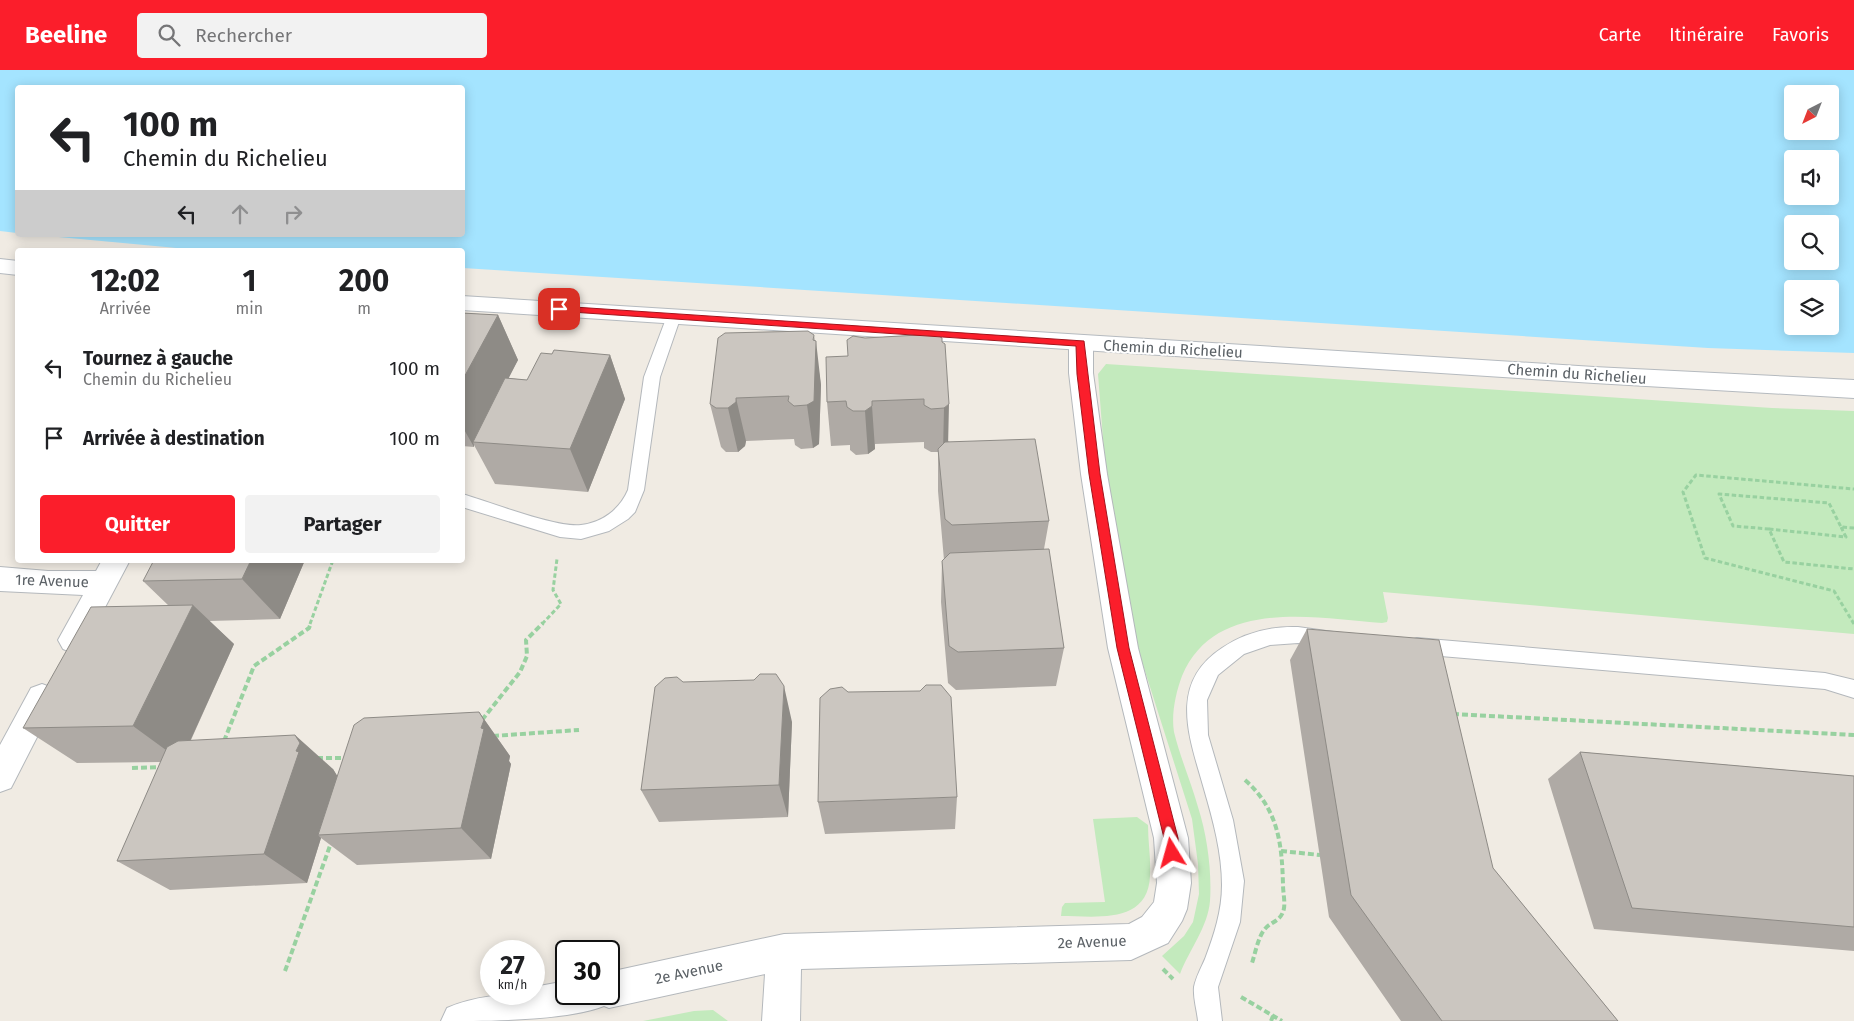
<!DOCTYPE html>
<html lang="fr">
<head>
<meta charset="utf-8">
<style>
  body { margin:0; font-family:"Fira Sans",sans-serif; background:#f2f2f2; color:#202124; height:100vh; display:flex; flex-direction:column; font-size:19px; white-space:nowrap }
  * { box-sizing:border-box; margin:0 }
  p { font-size:16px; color:#757577 }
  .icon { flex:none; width:28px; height:28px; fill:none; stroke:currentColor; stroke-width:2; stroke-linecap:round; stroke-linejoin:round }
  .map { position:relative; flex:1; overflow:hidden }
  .drawer { position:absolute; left:15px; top:178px; width:450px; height:315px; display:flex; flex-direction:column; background:#fff; border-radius:5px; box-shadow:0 2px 12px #0003 }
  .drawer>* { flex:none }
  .guide { position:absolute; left:15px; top:15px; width:450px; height:152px; border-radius:5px; box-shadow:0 2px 12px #0003; background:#fff; color:#202124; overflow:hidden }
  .needle { width:32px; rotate:222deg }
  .tools { position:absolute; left:1784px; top:15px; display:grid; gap:10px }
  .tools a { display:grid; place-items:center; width:55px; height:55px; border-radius:5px; background:#fff; box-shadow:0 2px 12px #0003; font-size:25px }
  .speed { position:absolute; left:480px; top:870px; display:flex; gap:10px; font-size:25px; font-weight:700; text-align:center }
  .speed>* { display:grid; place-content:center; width:65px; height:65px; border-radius:50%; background:#fff; box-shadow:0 2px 12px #0003; line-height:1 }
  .speed small { font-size:12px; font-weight:400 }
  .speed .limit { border:2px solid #111; border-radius:8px; background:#fff; color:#111 }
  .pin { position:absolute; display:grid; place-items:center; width:42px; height:42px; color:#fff; margin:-21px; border-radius:10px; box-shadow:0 2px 8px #0006 }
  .me { position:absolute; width:55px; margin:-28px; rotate:352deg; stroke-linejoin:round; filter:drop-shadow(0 0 4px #0008) }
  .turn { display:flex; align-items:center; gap:18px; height:105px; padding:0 25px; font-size:22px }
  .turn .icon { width:65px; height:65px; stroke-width:2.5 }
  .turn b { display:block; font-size:35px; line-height:42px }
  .lanes { display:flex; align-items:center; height:48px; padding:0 25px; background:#0003; justify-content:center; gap:25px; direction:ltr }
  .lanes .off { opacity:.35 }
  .eta { display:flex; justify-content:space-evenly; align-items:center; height:85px; text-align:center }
  .eta b { font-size:30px; font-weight:700; line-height:35px }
  .action { display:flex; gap:10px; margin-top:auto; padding:10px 25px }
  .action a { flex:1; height:58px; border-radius:5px; background:#fb1e2b; color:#fff; font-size:20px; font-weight:700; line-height:58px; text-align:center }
  .action a+a { background:#f2f2f2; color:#202124 }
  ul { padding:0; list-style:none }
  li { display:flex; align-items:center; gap:15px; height:70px; padding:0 25px }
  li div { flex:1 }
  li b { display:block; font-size:19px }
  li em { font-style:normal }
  header { display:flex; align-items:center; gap:30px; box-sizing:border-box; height:70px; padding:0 25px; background:#fb1e2b; color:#fff }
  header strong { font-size:24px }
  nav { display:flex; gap:28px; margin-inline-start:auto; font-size:18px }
  .search { width:350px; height:45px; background:#f2f2f2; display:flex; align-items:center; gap:12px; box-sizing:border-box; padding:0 18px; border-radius:5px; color:#757577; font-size:19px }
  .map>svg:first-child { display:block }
  .green { fill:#c3eabd }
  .water { fill:#a4e4ff; fill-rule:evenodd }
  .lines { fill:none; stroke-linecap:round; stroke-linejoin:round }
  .service-casing { stroke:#b4b8bc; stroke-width:2 }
  .minor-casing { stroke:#b4b8bc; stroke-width:2 }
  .secondary-casing { stroke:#b5babf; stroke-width:2 }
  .path-far1 { stroke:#98d1a0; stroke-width:3; stroke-dasharray:4.5 2.5; stroke-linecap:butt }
  .path { stroke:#98d1a0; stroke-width:4; stroke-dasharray:6 3; stroke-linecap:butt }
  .service { fill:#fff; fill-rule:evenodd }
  .minor { fill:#fff; fill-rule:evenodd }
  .secondary { fill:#fff; fill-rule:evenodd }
  .wall { fill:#afaaa5 }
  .shaded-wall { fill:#8e8b86 }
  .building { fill:#cbc6c0; stroke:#8e8b86 }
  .route { fill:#fb1e2b; stroke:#a3141c }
  .labels { text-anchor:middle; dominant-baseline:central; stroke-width:4; stroke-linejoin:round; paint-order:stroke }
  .street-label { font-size:15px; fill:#5b6166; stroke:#fff }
</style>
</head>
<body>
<header>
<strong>Beeline</strong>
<div class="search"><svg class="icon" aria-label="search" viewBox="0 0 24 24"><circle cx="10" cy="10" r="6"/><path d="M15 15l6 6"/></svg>Rechercher</div>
<nav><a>Carte</a><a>Itinéraire</a><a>Favoris</a></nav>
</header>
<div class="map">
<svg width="1854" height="951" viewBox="0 0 1854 951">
  <rect width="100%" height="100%" fill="#f0ebe3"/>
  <path class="green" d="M1106,294L1772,338L1854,341V564L1383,522L1388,548L1387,552L1382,553C1316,548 1215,527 1182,606C1176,622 1171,644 1174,662C1180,687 1191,712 1198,737C1207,765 1212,801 1210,831C1208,857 1189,880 1180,904L1162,886L1184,866L1193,852L1199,824L1198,794L1192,749L1137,576L1105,395L1098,304Z
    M1137,747L1148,755C1148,772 1151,789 1150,806C1148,855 1095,846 1061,846L1062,837L1065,833L1105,832L1093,749Z
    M713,940L728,951H643L694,941Z"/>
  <path class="water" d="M0,0H1854V283L1708,278L463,198L462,180H198L37,165H462V18H18L17,163L0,161ZM1792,24H1830V61H1792ZM1792,89H1830V126H1792ZM1792,154H1830V191H1792ZM1792,219H1830V256H1792Z"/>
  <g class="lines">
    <defs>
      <path id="service" d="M674,241L681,246L660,307L644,420L635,442L628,449L609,461L581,469L560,467L462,437V424C490,432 556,458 581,455C602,453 620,439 628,420L644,307L667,246Z
        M1298,557L1333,562L1335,568L1333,574L1326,576L1298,573L1270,575L1244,584L1218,605L1207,630L1208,665L1233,750L1244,811L1240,852L1218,917L1222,951H1198C1197,940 1193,928 1194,917C1196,907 1201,898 1205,889C1214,865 1222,841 1222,815C1222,783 1213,750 1204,719C1190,669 1167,614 1222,578C1244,563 1271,556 1298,557Z
        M1417,568L1825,603L1854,610V628L1825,619L1417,584L1410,582L1408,576L1410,570Z"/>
      <path id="minor" d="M1081,265L1089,267L1093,273V303L1107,404L1138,578L1188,768L1191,813L1187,839L1182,851L1168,873L1131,890L801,899L800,951H762L765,904L609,938L604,936C565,951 487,951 441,951L447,938C475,926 504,924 534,924V917L566,911V924H609V902L784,864L1129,854L1142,847L1154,832L1157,813L1154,768L1108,578L1081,404L1069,303V273L1073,267Z
        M102,490H130L83,579L73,583L63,579L58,570L83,525L0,521V497L48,501H96Z
        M42,614L53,618L57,628L11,718L0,722V675L31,618Z"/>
      <path id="secondary" d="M0,189L18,191V205L0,203Z
        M462,226L1594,297L1854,310V328L1594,313L462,240Z"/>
    </defs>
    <use href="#service" class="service-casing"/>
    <use href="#minor" class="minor-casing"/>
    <use href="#secondary" class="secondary-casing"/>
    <path class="path-far1" d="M1854,458L1841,457L1829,433L1719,424L1733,456L1769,459L1784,492L1854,499
      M1769,459L1846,467L1841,457
      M310,554L333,490
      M542,554L561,534L553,520L557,489
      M1854,554L1834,521L1705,488L1683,422L1696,405L1854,419"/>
    <path class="path" d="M1453,644L1854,665
      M482,650L520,602L527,586L526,570L543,553
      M493,666L579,660
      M224,671L254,596L309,558L311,553
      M317,688H345
      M132,698L162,697
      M1245,710C1278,739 1282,773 1283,815C1283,823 1286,835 1283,842C1279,852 1270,852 1264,860C1258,868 1255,884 1252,893
      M1281,781L1320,785
      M1163,899L1173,909
      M285,901L331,773
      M1241,927L1282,951
      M1271,951L1273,946"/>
    <use href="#service" class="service"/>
    <use href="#minor" class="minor"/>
    <use href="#secondary" class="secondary"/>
  </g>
  <path class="wall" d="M462,243L498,245L518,290L508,308L527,310L552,284L610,285L625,329L588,422L495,414L474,375V377L462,376Z
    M936,264L948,371L1049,451L1044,479L1064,578L1056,616L956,620L948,613L941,532L942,491L944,490L938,421V382H931L924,378V372L875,374V379L868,384L856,385L850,380V375L831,376L827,332L848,286L865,268Z
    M814,270L821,315L819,374L813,378L801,379L795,375L794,369L746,371L745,376L738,382H726L721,377L710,334Z
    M305,490L280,549L209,551L234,574L191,670L333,699L337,706L479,642L510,686L509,691L511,694L491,789L357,795L321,768L307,813L170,820L117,791L161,692L77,693L23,658L169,536L143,511Z
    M1307,559L1493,798L1618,951H1401L1329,847L1290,590Z
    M683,612L792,652L788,747L659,752L641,720Z
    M1580,682L1854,706V881L1594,859L1548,709Z
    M957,727L955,759L825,764L818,732Z"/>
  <path class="shaded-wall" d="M498,245L518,290L476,372H473L474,375V377L462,356V311Z
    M814,265L816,283V271L821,315L819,374L813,378L807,335Z
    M610,285L625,329L588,422L570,379Z
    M736,328L746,371L745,376L738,382L728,338Z
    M949,334L948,377L943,382L944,338Z
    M872,336L875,379L868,384L865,341Z
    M251,490H305L280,549L242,509Z
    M193,535L234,574L181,691L133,656Z
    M784,616L792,652L788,747L779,715Z
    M479,642L510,686L509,691L511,694L491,789L461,758L481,658Z
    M295,665L333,699L338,707L318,765L321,768L307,813L264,784L296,681Z"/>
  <path class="building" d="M462,243L498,245L462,311Z
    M808,261L814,265L813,270L816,271L814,331L807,335L794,336L788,331L789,326L736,328V332L728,338H716L710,334L718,268L725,263Z
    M936,264L942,268V272L945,274L949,334L944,338L931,339L924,335V329L872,331V336L865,341H853L847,337L846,331L827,332L826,287L848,286L847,270L853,266L865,268Z
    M554,280L610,285L570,379L473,372L505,308L527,310L541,283L552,284Z
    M1035,369L1049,451L952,455L945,449L938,379L945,372Z
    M1049,479L1064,578L958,582L949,576L942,491L950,483Z
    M154,490H251L242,509L143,511Z
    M193,535L133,656L23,658L91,537Z
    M1307,559L1439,570L1493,798L1618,951H1442L1351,825Z
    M760,604H776L784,616L779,715L641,720L655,617L665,608L677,607L683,612L754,610Z
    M926,615H941L951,627L957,727L818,732L820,628L830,619L842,617L848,622L920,621Z
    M479,642L484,650L481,658L484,659L461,758L318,765L354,655L364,648Z
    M295,665L300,673L296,681L299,682L264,784L117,791L167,677L178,671Z
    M1580,682L1854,706V857L1632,838Z"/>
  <path class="route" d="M559,236L1084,271L1100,404L1129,578L1178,768L1179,783L1177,788L1172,790L1167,788L1164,768L1117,578L1089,404L1077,304L1076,276L556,241V237Z"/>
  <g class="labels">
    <g class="street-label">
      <text transform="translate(1173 279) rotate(3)">Chemin du Richelieu</text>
      <text transform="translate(1577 304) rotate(4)">Chemin du Richelieu</text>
      <text transform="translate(52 511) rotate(2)">1re Avenue</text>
      <text transform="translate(1092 872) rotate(-2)">2e Avenue</text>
      <text transform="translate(689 902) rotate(-12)">2e Avenue</text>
    </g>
  </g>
</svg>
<div class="tools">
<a><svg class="needle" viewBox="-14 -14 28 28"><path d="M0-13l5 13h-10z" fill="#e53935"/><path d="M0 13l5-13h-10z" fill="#757577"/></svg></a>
<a><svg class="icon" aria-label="sound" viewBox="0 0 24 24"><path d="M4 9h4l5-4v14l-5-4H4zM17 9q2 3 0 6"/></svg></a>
<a><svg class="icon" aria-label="search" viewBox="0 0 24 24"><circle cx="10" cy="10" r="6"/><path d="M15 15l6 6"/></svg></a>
<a><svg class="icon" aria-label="layers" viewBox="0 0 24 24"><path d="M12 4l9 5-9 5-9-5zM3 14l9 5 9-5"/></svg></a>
</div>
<div class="speed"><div>27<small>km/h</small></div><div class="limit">30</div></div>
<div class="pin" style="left:559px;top:239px;background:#d93025"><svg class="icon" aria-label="arrive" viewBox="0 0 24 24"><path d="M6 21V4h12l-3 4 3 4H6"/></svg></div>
<svg class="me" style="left:1172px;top:783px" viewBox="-20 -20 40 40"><path d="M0-17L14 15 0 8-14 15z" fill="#fb1e2b" stroke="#fff" stroke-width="4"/></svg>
<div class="guide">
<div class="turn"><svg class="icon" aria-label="left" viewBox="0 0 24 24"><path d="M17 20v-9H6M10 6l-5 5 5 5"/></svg><div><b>100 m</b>Chemin du Richelieu</div></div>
<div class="lanes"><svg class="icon" aria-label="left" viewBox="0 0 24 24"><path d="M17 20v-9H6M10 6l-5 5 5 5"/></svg><svg class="icon off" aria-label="ahead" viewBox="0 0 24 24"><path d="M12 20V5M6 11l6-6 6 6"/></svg><svg class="icon off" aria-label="right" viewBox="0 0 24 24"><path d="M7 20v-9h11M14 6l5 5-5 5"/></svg></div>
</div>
<section class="drawer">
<div class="eta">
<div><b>12:02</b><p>Arrivée</p></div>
<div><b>1</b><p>min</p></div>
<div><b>200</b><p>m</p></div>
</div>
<ul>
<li><svg class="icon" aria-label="left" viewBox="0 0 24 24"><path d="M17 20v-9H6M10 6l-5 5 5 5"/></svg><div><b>Tournez à gauche</b><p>Chemin du Richelieu</p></div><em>100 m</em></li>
<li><svg class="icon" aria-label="arrive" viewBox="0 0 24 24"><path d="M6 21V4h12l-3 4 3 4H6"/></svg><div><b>Arrivée à destination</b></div><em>100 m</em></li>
</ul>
<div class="action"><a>Quitter</a><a>Partager</a></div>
</section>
</div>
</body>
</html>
